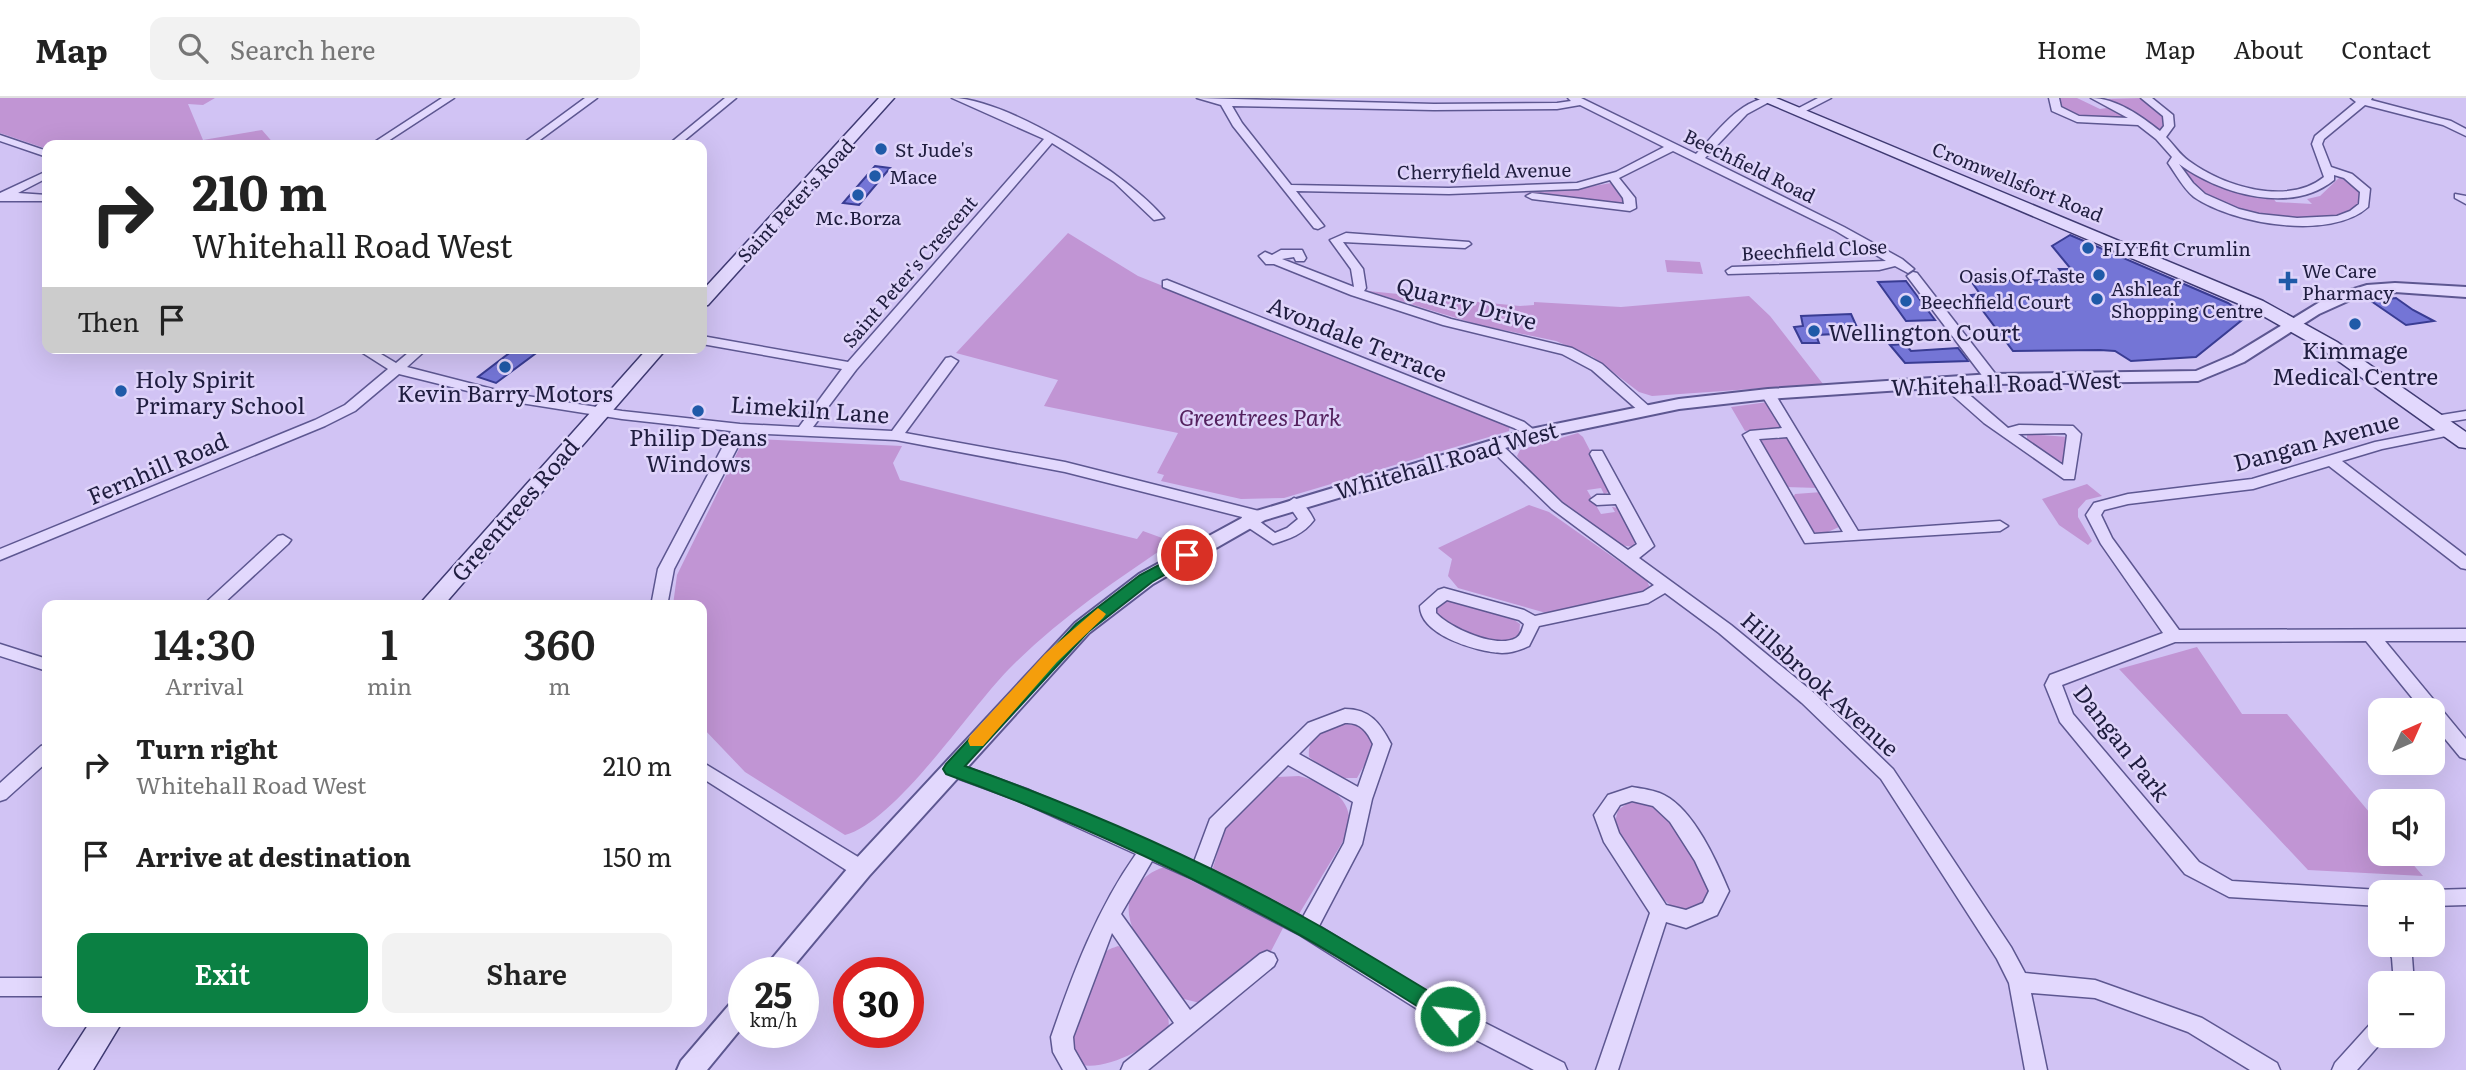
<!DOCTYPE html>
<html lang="en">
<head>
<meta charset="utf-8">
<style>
  body { margin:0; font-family:Literata,serif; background:#f2f2f2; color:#222; height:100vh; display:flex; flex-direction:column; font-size:26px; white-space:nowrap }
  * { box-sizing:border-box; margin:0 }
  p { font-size:23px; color:#767676 }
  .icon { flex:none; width:38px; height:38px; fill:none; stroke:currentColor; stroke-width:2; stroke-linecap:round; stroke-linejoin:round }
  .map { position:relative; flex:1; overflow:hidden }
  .details { position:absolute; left:42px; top:502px; width:665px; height:427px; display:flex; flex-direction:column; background:#fff; border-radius:14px; box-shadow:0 7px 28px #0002 }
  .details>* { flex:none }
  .top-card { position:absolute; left:42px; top:42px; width:665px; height:214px; border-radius:14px; box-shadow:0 7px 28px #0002; background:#fff; color:#222; overflow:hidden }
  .needle { width:46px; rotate:45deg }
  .tools { position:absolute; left:2368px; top:600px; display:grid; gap:14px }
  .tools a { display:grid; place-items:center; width:77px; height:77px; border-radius:14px; background:#fff; box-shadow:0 7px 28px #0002; font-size:35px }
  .speed { position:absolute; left:728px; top:859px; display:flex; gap:14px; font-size:35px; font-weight:700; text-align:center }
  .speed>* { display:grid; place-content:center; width:91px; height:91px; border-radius:50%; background:#fff; box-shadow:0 7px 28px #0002; line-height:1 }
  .speed small { font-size:18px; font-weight:400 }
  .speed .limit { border:10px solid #d22; background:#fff; color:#111 }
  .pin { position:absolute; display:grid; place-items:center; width:60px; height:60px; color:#fff; margin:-30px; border:4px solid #fff; border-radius:50%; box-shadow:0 2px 7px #0007 }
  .me { position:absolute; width:77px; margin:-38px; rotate:299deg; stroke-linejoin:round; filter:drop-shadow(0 0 5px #0008) }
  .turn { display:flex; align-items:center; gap:24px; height:147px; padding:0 35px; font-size:32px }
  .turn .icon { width:91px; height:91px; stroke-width:2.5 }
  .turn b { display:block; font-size:49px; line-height:60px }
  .then { display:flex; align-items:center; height:66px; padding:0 35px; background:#0003; gap:14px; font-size:26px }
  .eta { display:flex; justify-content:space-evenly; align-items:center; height:119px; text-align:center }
  .eta b { font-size:42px; font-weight:600; line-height:49px }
  .action { display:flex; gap:14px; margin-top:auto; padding:14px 35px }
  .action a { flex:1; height:80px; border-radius:14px; background:#0b8043; color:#fff; font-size:28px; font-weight:600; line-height:80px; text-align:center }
  .action a+a { background:#f2f2f2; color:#222 }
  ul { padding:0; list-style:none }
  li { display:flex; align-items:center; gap:21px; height:91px; padding:0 35px }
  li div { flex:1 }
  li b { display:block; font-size:26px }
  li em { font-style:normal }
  header { display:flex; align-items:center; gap:42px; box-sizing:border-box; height:98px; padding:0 35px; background:#fff; border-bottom:2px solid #e0e0e0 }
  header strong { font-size:33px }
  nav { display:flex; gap:38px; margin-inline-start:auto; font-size:24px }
  .search { width:490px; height:63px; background:#f2f2f2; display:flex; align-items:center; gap:18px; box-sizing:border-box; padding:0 24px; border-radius:14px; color:#767676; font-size:26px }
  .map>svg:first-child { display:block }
  .green { fill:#c195d4 }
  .building { fill:#7475d6; stroke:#393c93; stroke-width:2 }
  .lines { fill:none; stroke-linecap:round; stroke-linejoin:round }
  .minor-casing { stroke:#5d5791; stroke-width:3 }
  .tertiary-casing { stroke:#5d5791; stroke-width:4 }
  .secondary-casing { stroke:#3f3a73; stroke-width:3 }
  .minor { fill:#e2d8fd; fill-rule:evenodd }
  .tertiary { fill:#e2d8fd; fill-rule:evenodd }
  .secondary { fill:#e2d8fd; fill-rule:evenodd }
  .route { fill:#0b8043; stroke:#07532c; stroke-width:2 }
  .slow { fill:#f59e0b }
  .poi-dot { fill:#1f5aa8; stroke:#dfd4fa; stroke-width:2.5 }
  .labels { text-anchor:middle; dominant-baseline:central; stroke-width:5; stroke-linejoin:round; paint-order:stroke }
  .far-poi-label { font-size:19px; fill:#1f1d3f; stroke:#dfd4fa; text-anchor:start }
  .far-street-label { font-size:19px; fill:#1f1d3f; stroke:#dfd4fa }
  .street-label { font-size:23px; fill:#1f1d3f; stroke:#dfd4fa }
  .poi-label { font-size:23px; fill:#1f1d3f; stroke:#dfd4fa }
  .park-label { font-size:23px; font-style:italic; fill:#54215e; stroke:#dfd4fa }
</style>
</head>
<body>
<header>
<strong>Map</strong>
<div class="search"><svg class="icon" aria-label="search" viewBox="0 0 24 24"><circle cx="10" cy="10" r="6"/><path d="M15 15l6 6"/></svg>Search here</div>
<nav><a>Home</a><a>Map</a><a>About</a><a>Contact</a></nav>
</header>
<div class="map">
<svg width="2466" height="972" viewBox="0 0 2466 972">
  <rect width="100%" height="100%" fill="#d1c3f4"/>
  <path class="green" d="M0,0H215L203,7L188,6L203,42L262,32L275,47H47V51L0,35Z
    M2058,0H2077L2100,11L2107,10L2130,22C2110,22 2059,28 2058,0Z
    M2142,0L2165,22L2163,33L2106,1Z
    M2180,69L2228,90L2273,100L2276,104L2312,106L2307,101L2320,98L2341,78L2364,96C2362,102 2358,110 2352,113C2320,131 2229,115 2201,94C2192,87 2185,78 2180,69Z
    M1611,85L1625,105L1614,107L1524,95L1571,92Z
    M1068,135L1138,178L1501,323L1510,328L1509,333L1284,400L1241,401L1161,383L1164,377L1157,375L1178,335L1044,308L1058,282L956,255Z
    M1665,162L1700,164L1703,176L1667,174Z
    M1368,193L1520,208L1534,207V204L1621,209L1749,198L1770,218L1823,286L1652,298L1639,294L1593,259L1556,243L1479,227Z
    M1768,304L1784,330L1745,333L1731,309Z
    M1578,335L1583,339L1611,393L1604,396L1601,390L1587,392L1601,416L1615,414L1612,409L1619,410L1635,444L1634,448C1613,456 1529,378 1517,358L1520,352Z
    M2027,336L2068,339L2063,365L2027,343Z
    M1789,339L1819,390L1785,389L1757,341Z
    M757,341L902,348L893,365L900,382L1137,441L1143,433L1173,444C1116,482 1057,522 1008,572C969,612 895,724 845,737L745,674L702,629V508L673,507L677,477L740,349Z
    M2087,386L2102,398L2086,402L2078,411V419L2092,443L2088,447L2059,427L2042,401Z
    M1822,394L1839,429L1821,437L1812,433L1793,400L1795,396Z
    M1529,407L1549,414L1647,483L1651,492L1546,515L1458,490L1448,478L1452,461L1438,450Z
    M1446,501L1513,521L1520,526L1519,538C1507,550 1456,537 1444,526C1440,523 1437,517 1433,513L1437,505Z
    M2197,549L2242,616H2287L2380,727V756H2404L2423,778L2308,772L2119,571Z
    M1343,626L1356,627L1371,638L1373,652L1357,680H1337L1309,659C1307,637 1325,629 1343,626Z
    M1299,678C1327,685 1357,702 1348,735L1299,816L1212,773L1226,726L1277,679Z
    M1628,705C1640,705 1650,703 1660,711C1674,721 1706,778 1710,795C1677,853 1629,753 1614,728L1618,712Z
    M1165,769L1283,830L1270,855L1250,862L1200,905L1180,900C1161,873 1111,824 1135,791C1144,779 1151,773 1165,769Z
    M1118,848L1124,851L1168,913L1169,930C1149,948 1111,972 1081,967C1072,959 1070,943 1072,931C1073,922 1098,864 1104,856C1107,851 1113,850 1118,848Z"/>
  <path class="building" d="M875,68L890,70L859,107L843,105Z
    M2070,137L2228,205L2247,218L2196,259L2131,263L2115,253L2100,252L2013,253L1971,197L1980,196L1971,183L2067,182L2059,171H2071L2052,148Z
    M1906,183L1935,222L1906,223L1878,184Z
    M2396,200L2413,212L2434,223L2406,227L2371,203Z
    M1851,216L1856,227L1830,228L1835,236L1816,237L1819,245H1802L1794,229L1803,228L1801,218Z
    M1905,246L1911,253L1958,250L1968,263L1905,265L1890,247Z
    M516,250H543L496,285L478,279Z"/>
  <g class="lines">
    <defs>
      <path id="minor" d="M442,0H454L382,47H370Z
        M585,0H597L533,47H521Z
        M725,0H736L679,47H668Z
        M952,0C1007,0 1129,77 1164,120L1154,122L1114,84L1052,45L856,272L813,329L892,333L946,260L951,259L958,263L905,335L1065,364L1259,413L1266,418L1259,423L1275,435L1287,430L1298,421L1287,405L1294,400C1303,403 1310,414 1314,422C1304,436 1289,441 1273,446L1243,426L1241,422L1242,419L1065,374L896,342L745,335L674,471L667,508H651L658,471L731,333L622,321L508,303L399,276L355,313L325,328L0,462V451L315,322L345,307L388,271L355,250H371L396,265L414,250H428L407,269L508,295L622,313L740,326L799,329L842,271L702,246V238L848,264L1044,41Z
        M1197,0L1434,6L1557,5L1571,3L1568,0H1581L1696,56C1716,36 1740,0 1771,0V3L1747,16L1705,60L1844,129L1902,161L1914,171L1908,175L1895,168L1879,172L1728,176L1726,173L1732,169L1886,163L1836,133L1673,53L1619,80L1635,100L1636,110L1630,113L1532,101L1526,98L1532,95L1624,106L1623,100L1610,82L1578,91L1449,96L1296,93L1324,128L1318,131L1314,130L1233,28L1221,7ZM1580,7L1664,49L1616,74L1577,85L1449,90L1291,87L1242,25L1232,8L1434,12L1557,11Z
        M1818,0H1831L1800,16L1791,14Z
        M2049,0H2059L2061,9L2079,18L2128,20L2091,0C2116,0 2141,18 2160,33L2164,28L2163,18L2141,0H2152L2173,17L2174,28L2166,39C2174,47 2180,57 2189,63C2224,89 2288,108 2324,79L2312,46L2315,38L2356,4L2351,0H2372L2371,2L2451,23L2466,31V38L2443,27L2365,7L2324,41L2322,46L2331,69L2352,76L2370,91L2368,109C2331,143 2233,126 2194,99C2183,90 2176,76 2168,65L2172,59L2156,41L2138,27L2077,24L2052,13ZM2179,66C2220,96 2291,117 2334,82V77L2344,80L2360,94L2359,106L2350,113L2337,118L2297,120L2259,116L2239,111L2205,96L2193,85Z
        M0,37L47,53V59L0,43Z
        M47,73V80L18,95L47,97V103H0V95Z
        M2455,96L2466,98V106L2455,100Z
        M1346,135L1469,144L1471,146L1465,150L1343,144L1363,171L1366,190L1364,193L1451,221L1572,250L1602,266L1652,311L1650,314H1640L1592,272L1562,256L1443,227L1351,197L1274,166H1266L1259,158L1265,154L1272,157L1281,152H1302L1306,160L1304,163H1296L1294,159L1282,161L1354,189L1351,171L1330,142Z
        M1913,174L1917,175L1997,278V284H1987L1907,178Z
        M1167,182L1524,324L1539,336L1532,340L1514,330L1163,189V183Z
        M1946,280L1951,281L2008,330L2019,327L2073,328L2081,336L2074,381H2064L1984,325L1941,287L1939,284ZM2065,335L2067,337L2063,367L2018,336Z
        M1768,292L1775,296L1858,433L2000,423L2008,428L2000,433L1805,445L1743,337L1750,333L1782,330L1761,296ZM1787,339L1843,434L1814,436L1759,341Z
        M2466,313V321L2435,326L2428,322L2435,318Z
        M2451,329L2458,333L2456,336L2382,351L2342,363L2466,458V471L2461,470L2329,368L2253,391L2128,406L2104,412L2101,417L2112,440L2179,532L2466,531V543H2385L2466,641V661L2460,659L2432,625V612H2422L2366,543L2175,544L2062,587L2073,616L2199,764L2232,783L2380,792L2387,794H2380V808L2229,799L2185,776L2060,624L2045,587L2050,577L2163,535L2101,446L2086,417L2094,405L2128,396L2252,381L2375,344Z
        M1494,343L1499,344L1562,405L1628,452L1637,446L1616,406L1597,407L1590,402L1597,397H1611L1590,356L1592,353H1602L1654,448L1639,460L1731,527L1814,595L1893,671L2011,849L2025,875L2095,882L2202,920L2277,965L2280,972H2250L2188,934L2095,900L2031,895L2047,972H2025L2009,885L1997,861L1881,681L1802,605L1719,535L1665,495L1648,505L1539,528L1529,548C1520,552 1512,555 1502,555C1477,554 1420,537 1420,508L1438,492L1444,490L1524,512L1535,518L1643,494L1654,487L1552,411L1489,350L1487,347L1489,344ZM1447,502L1519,522L1524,526C1522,532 1521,537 1516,540C1496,551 1450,530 1436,515V510Z
        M283,437L291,442L288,446L221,508H202L278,438Z
        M0,546L47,561V573L0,558Z
        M1345,611C1370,611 1380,625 1391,646L1372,701L1362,746L1319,828L1436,900L1564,965L1567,972H1534L1422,914L1300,837L1192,781L1152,763L1121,816L1190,912L1260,856L1267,853L1274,856L1277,862L1274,868L1148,972H1121L1124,965L1174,925L1112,835L1073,939L1074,951L1086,972H1063L1053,954L1051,939C1073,875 1097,811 1136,756L1017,702L946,676L943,671L946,666L952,664L1029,692L1194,764L1210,721L1308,625ZM1345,625C1360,624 1367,633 1373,646L1358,689L1299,656L1320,635ZM1288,667L1353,704L1344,745L1303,819L1210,771L1225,730Z
        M47,646V664L6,701L0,703V685L41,648Z
        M702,664L868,765L871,771L868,777L861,779L854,777L702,680Z
        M1632,689C1643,691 1654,692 1664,697C1694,712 1717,764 1729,793L1717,817L1686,830L1666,824L1618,972H1596L1650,815L1604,744L1594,717L1608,697ZM1632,703L1653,708L1670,724L1695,763L1709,793L1703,805L1686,812L1666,807L1619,735L1613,718L1620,707Z
        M2466,791V807L2432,808V794H2425L2432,792Z
        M2386,847H2406L2412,859L2414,886H2394L2392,860Z
        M0,880H47V898H0Z
        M2380,920V938H2387L2357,972H2332L2335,965L2373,923Z"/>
      <path id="tertiary" d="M2395,185L2466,189V199L2395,194L2359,198L2319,216L2244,264L2198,283L1992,286L1768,301L1679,311L1535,341L1265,422L1153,486L1089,535L869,778L788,875H760L853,764L1075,525L1139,476L1253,414L1526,332L1679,301L1768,291L1992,276L2196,273L2233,257L2328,199L2367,187Z
        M744,896V927L707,972H677L681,963L735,900Z"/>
      <path id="secondary" d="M879,0H894L708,207L702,208V193Z
        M1756,0H1776L2263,203L2337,244L2466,334V350L2459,349L2323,252L2251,211Z
        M648,250H667L443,508H418Z
        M90,924H122L93,972H59Z"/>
    </defs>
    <use href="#minor" class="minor-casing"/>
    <use href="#tertiary" class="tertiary-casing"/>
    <use href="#secondary" class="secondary-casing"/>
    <use href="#minor" class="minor"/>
    <use href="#tertiary" class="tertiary"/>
    <use href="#secondary" class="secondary"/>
  </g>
  <path class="route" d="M1187,452L1192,453V461L1152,484L1088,534L965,668C1085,711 1205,763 1316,826C1363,853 1410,882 1458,911L1461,918L1458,924L1450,927L1443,924C1395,895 1347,863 1298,836C1185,774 1067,720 946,676L943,671L946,666L1076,526L1140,477Z"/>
  <path class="slow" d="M1098,510L1106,516L1103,520L1057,564L983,648H970L968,643L970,638L1045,556Z"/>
  <g class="poi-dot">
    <circle cx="881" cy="51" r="7"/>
    <circle cx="875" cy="78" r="7"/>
    <circle cx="858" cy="97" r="7"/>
    <circle cx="2088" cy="150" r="7"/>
    <circle cx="2099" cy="177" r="7"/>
    <path d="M2284.5 172.5h7v7h7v7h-7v7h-7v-7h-7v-7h7z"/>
    <circle cx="2097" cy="201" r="7"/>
    <circle cx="1906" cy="203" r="7"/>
    <circle cx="2355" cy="226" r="7"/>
    <circle cx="1814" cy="233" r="7"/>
    <circle cx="505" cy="269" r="7"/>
    <circle cx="121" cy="293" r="7"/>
    <circle cx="698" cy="313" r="7"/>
  </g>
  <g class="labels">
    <g class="far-poi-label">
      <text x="895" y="51">St Jude's</text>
      <text x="889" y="78">Mace</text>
      <text x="858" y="119" text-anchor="middle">Mc.Borza</text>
      <text x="2102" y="150">FLYEfit Crumlin</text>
      <text x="2302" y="172">We Care<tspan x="2302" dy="22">Pharmacy</tspan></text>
      <text x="2085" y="177" text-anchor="end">Oasis Of Taste</text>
      <text x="2111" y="190">Ashleaf<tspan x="2111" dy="22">Shopping Centre</tspan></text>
      <text x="1920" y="203">Beechfield Court</text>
    </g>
    <g class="far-street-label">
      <text transform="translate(1750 67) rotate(26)">Beechfield Road</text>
      <text transform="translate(1484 72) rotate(-1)">Cherryfield Avenue</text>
      <text transform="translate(2018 83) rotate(22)">Cromwellsfort Road</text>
      <text transform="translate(795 102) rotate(-47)">Saint Peter's Road</text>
      <text transform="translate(1814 151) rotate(-3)">Beechfield Close</text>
      <text transform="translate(909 173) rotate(-49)">Saint Peter's Crescent</text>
    </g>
    <g class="street-label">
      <text transform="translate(1467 204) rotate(15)">Quarry Drive</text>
      <text transform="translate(1358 240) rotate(22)">Avondale Terrace</text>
      <text transform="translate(2006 284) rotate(-2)">Whitehall Road West</text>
      <text transform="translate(810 310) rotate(4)">Limekiln Lane</text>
      <text transform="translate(2316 342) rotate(-15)">Dangan Avenue</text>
      <text transform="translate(1446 361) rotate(-16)">Whitehall Road West</text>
      <text transform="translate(157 369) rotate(-23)">Fernhill Road</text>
      <text transform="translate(514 411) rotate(-49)">Greentrees Road</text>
      <text transform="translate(1821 585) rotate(42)">Hillsbrook Avenue</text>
      <text transform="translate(2123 644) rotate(52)">Dangan Park</text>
    </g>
    <g class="poi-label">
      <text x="1828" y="233" text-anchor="start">Wellington Court</text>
      <text x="2355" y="251">Kimmage<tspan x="2355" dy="26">Medical Centre</tspan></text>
      <text x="135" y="280" text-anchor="start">Holy Spirit<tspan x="135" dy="26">Primary School</tspan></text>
      <text x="505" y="294">Kevin Barry Motors</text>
      <text x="698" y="338">Philip Deans<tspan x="698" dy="26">Windows</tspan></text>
    </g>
    <g class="park-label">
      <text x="1260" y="318">Greentrees Park</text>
    </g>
  </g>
</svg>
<div class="tools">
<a><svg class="needle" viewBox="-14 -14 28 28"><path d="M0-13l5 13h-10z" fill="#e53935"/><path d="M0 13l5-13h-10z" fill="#767676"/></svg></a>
<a><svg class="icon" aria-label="sound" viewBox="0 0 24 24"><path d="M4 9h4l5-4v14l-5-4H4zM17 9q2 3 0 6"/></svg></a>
<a>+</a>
<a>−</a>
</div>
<div class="speed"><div>25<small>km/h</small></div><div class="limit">30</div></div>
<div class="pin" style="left:1187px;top:457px;background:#d93025"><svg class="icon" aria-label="arrive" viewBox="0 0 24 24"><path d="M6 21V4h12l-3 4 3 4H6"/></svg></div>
<svg class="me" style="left:1450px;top:918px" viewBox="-20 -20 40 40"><circle r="17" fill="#0b8043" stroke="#fff" stroke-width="3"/><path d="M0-11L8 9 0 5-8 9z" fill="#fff"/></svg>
<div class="top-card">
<div class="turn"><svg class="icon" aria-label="right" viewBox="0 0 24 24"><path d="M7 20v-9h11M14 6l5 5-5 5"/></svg><div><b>210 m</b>Whitehall Road West</div></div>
<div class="then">Then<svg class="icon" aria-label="arrive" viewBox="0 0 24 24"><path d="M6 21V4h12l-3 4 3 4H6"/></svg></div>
</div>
<section class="details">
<div class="eta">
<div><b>14:30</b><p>Arrival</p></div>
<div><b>1</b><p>min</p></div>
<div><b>360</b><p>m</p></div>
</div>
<ul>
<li><svg class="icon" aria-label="right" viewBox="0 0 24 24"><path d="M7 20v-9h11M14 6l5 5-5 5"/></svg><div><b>Turn right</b><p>Whitehall Road West</p></div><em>210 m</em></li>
<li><svg class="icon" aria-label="arrive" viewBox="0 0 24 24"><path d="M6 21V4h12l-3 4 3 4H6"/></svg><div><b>Arrive at destination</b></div><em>150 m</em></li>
</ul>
<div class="action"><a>Exit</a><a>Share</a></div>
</section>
</div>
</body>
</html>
